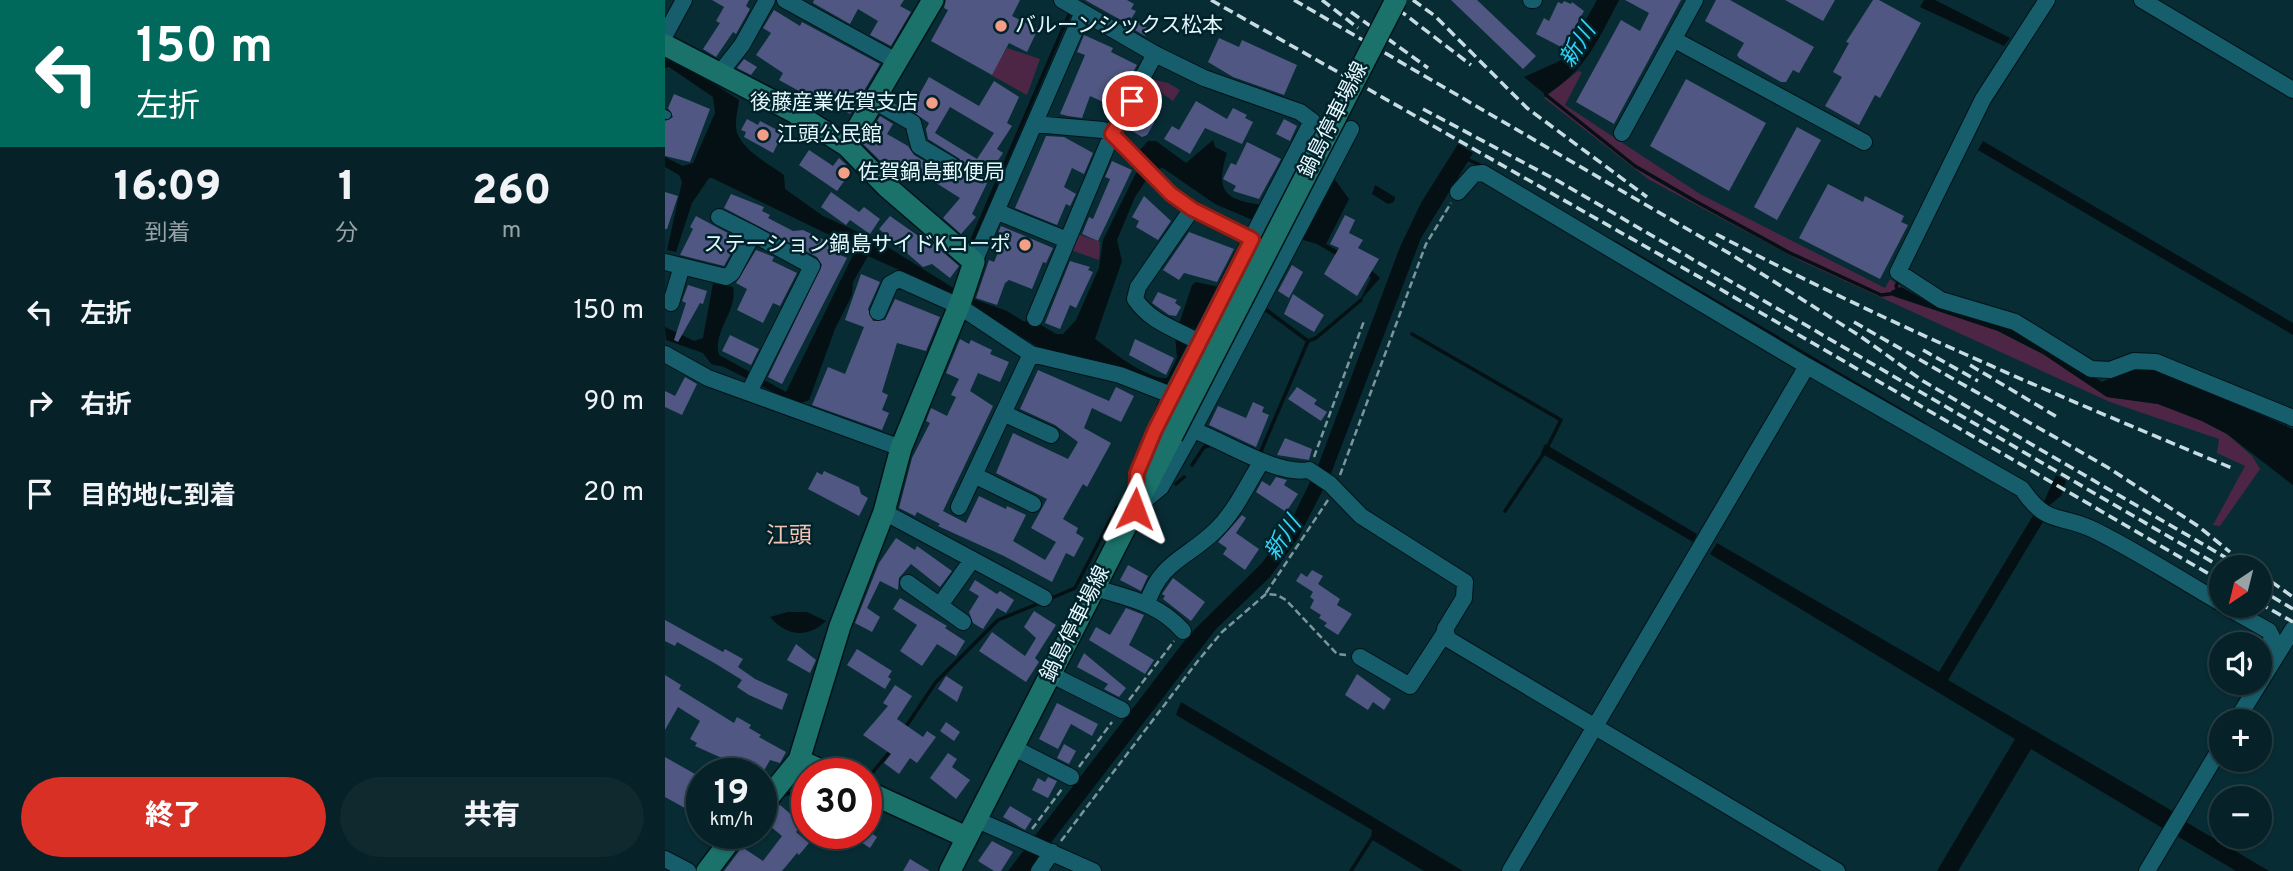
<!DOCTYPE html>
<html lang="ja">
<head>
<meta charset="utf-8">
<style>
  body { margin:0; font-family:Overpass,"Noto Sans JP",sans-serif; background:#0f292f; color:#f1f3f6; height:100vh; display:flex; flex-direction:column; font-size:26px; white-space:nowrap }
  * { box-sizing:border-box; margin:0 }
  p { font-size:23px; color:#98a3a7 }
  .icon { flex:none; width:38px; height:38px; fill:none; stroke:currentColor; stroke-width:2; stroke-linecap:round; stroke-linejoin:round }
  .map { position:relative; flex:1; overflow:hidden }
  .side { display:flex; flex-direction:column; background:#062127; width:665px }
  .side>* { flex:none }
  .banner { background:#00695c; color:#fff; overflow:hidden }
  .needle { width:46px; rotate:215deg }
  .tools { position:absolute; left:1544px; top:555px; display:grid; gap:14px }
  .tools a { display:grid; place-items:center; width:63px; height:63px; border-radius:50%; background:#062127; box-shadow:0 2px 5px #0004,0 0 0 2px #273e44; font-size:35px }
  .speed { position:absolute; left:21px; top:758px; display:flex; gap:14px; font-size:35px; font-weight:700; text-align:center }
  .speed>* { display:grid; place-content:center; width:91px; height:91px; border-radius:50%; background:#062127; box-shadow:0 2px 5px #0004,0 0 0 2px #273e44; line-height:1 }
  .speed small { font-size:18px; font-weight:400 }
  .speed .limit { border:10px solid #d22; background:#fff; color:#111 }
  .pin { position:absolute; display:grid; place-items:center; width:60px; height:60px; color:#fff; margin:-30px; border:4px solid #fff; border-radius:50%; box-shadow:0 2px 7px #0007 }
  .me { position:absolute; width:77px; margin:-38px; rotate:3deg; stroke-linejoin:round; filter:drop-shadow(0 0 5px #0008) }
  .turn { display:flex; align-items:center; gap:24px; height:147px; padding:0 21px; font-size:32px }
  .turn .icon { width:91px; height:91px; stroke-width:2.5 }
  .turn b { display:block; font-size:49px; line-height:60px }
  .eta { display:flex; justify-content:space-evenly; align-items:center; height:119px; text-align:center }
  .eta b { font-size:42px; font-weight:800; line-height:49px }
  .button { display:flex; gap:14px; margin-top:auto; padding:14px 21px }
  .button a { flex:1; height:80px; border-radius:42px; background:#d93025; color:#fff; font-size:28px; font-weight:800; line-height:80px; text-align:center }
  .button a+a { background:#0f292f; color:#f1f3f6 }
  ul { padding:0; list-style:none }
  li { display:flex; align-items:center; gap:21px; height:91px; padding:0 21px }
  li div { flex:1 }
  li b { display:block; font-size:26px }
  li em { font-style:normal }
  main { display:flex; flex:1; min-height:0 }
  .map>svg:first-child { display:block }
  .green { fill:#4e2645 }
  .water { fill:#041013 }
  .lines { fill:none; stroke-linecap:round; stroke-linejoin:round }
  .stream { stroke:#041013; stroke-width:3.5 }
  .building { fill:#505782; fill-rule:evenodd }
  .service-casing { stroke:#011318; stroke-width:10 }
  .minor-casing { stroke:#011318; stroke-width:18 }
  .secondary-casing { stroke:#011318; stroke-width:24 }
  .path { stroke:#7b969d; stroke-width:2.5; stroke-dasharray:7 3.5; stroke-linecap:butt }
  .service { stroke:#175e6d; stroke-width:8 }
  .minor { stroke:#175e6d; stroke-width:16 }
  .secondary { stroke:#1b726a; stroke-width:21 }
  .rail { stroke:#c6dce1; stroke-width:3.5; stroke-dasharray:10 5; stroke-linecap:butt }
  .secondary-bridge-casing { stroke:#011318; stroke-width:24; stroke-linecap:butt }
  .secondary-bridge { stroke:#1b726a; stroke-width:21 }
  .route-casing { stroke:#8d1f18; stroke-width:18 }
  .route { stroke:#d93025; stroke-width:12 }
  .poi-dot { fill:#f49e87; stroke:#00222a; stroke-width:2.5 }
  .labels { text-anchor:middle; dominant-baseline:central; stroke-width:5; stroke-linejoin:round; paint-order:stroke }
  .poi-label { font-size:21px; fill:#e5f8fd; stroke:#00222a; text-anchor:start }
  .street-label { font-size:21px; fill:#e5f8fd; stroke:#00222a }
  .water-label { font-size:23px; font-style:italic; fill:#31d4f6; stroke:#00222a }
  .neighbourhood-label { font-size:23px; fill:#f4c3b5; stroke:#00222a }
</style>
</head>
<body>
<main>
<section class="side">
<div class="banner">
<div class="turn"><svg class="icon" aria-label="left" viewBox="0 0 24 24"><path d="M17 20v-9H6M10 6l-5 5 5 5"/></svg><div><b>150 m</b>左折</div></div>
</div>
<div class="eta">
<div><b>16:09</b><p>到着</p></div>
<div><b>1</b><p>分</p></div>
<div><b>260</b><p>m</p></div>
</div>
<ul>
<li><svg class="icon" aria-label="left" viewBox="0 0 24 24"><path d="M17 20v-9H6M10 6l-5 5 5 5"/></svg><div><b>左折</b></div><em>150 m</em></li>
<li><svg class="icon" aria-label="right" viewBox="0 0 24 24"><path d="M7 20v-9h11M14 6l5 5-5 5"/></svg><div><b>右折</b></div><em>90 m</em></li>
<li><svg class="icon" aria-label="arrive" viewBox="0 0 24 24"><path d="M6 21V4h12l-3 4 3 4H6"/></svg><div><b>目的地に到着</b></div><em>20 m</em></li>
</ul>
<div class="button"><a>終了</a><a>共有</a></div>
</section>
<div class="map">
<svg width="1628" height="871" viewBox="0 0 1628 871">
  <rect width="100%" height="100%" fill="#082c34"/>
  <path class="green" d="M342,48L375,59L362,95L326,75Z
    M913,71L917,72L900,105L1035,194L1220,288L1225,279L1236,287L1227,291L1228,296L1333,331L1378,354L1442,397L1493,404L1537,421L1562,434L1587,456L1595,469L1555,526L1548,525L1580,466L1552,453L1554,439L1445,402L1136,261L983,179L879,98Z
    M482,78L503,83L515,90L508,101L481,82Z
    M410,233L435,242L434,260L403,249Z"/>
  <path class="water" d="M932,0H954C933,40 921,70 881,95L859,77L899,59Z
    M1259,0H1270L1345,38L1339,46L1255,7Z
    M0,59L33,74L74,100C73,109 70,120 71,128C73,148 104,164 119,175L120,189L158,216L213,241L303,297L342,311L358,321L373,323L391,334H398L411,320L434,268L438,240L471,173L478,172L482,179L470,197L452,240L457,261L430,339C447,351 482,380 502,378L512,358L510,336L527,285L531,282L554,287L502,386L378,350L286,293L203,256L188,282L187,295L170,329L144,400L136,403L124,400L59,367L46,364L38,353L1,340L0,327L29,341L38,338L48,283L68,287C73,311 47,332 54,355L121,392L189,253L185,245L47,178H44L27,203L11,252L2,250L17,182L14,175L0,167V157L18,166L28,163L50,113L48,97L4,67L0,68Z
    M548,140L550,147L562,153C550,191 559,200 598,205L590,221L550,204L498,168L488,170L474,151L483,141H491L521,163Z
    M1318,141L1628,323V335L1313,150Z
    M793,144L808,153L756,238L665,476L632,540L605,577L551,629L364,871H343L524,635L597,563L624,525L653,466L735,247L756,203Z
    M668,177L684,199L661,244L704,268L715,278L694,302L706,278L700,272L652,244L635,239Z
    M710,185L730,197L729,202L723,204L707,194Z
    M1236,287L1260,300L1355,332L1437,382L1471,367L1489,368L1628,429V485L1562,434L1537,421L1493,404L1442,397L1378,354L1333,331L1228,296L1226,291Z
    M880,444L1032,534L1028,542L876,453Z
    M1391,475L1401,481L1396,496L1382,507L1378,504Z
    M1369,514L1379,520L1283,680L1509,812L1499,829L1366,749L1293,871H1272L1350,739L1045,554L1052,543L1274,672Z
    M123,612H142L161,621C142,639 122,636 105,617Z
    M516,702L798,871H759L706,839L707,830L511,715Z
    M1521,822L1604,871H1571L1512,836Z"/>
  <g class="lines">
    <path class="stream" d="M881,95L970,166L1030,201L1125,253L1216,295L1234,293L1231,286L1234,280
      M802,159L817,166
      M951,243L1259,424
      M304,247L406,10
      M600,309L643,341L651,338L696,300
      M747,334L896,420L881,450L840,511
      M596,451L643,341
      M527,465L539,447L546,445
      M511,484L519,477
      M382,600L410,588L452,507
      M240,728L271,682L333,620L375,603
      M208,772L227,749
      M119,794L142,793
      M686,871L707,838"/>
  </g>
  <path class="building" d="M47,0H84L81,6L85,9L71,34L68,32L51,57L38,49L55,23L51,21L59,7Z
    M149,0H239L235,6L246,12L226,46L205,35L213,21L193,9L185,24L148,3Z
    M281,0H355L347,16L373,29L362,52L344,43L327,75L266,41L283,10L279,8Z
    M420,0H462L469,4L466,9L471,11L463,24Z
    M786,0H812L871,56L858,69Z
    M960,0H1016L949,124L911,102L956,20L975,31L984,13Z
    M1051,0H1065L1149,47L1134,73L1128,70L1121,82H1116L1074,58L1072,55L1079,43L1040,21Z
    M1120,0H1170L1158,21Z
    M1208,0H1214L1256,23L1215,98L1210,95L1194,125L1160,106L1177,77L1168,72L1184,43L1181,42Z
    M899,1L906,4L907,2L919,11L898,48L871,34L879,18L884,21L893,2L897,4Z
    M109,10L135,26L137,22L215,64L185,114L156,97L152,110L142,104L145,97L114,80L118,73L91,55L106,33L98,28Z
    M469,20L484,29L480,36L465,27Z
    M419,35L448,48L446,52L472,65L449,107L425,96L417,118L403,116L395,114L420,55L412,52Z
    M554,38L574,47L577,40L632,65L619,95L568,77L543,62Z
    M79,59L92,67L86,75L72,68Z
    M264,77L314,106L329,81L354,97L342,123L347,126L332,149L338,153L321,178L324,179L307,214L311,217L296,234L278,218L295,198L249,169L237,182L198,144L215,116L228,124L222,134L243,146L249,155L281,174L295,171V159L263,139L261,129L264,123L245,110L248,104L244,102L249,93L254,95ZM285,107L329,133L312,159L270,133Z
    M1021,79L1101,123L1064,191L985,146Z
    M9,94L45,109L25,162L0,156V121L8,117L3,108Z
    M531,101L562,119L568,108L582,115L580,118L588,122L577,144L540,128L525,154L499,139L507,126L514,130Z
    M472,110L489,123L482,135L477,137L462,128Z
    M82,119L93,125L95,121L118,133L108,153L79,137L81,132L76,130Z
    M619,119L632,126L625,141L611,134Z
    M1132,127L1156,140L1112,220L1089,207Z
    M381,136L399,137L428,153L419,174L407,168L399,187L411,194L405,206L401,204L392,225L350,208Z
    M582,142L616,159L594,199L568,191L571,186L558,179L566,163L571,165Z
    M144,150L168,166L174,158L187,170L172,191L134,165Z
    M447,161L467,170L433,241L417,234L424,217L428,219L445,179L440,177Z
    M1163,184L1198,202L1200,196L1239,216L1236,222L1243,225L1215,279L1134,238Z
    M0,192L13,196L2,229H0Z
    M166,192L194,212L199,207L215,219L205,234L185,220L181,225L156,207Z
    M66,194L99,207L97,211L105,215L103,218L128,231L138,230L174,247L171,253L182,258L117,384L103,377L157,265L152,257L59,208Z
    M479,196L506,221L493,240L471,227L474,221L467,217Z
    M680,215L690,220L684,233L698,240L693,248L714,259L692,296L659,274L674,248L665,244Z
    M31,216L74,239L59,266L15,255L28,229L25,227Z
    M225,216L252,235L255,232L294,266L285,278L267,264L258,267L214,229Z
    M336,226L388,248L381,263L378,262L367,289L344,280L340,283L332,305L311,298L324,260L329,262L337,244L330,240Z
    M524,232L569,249L552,282L519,273L514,280L498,270Z
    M91,250L109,257L107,261L132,273L115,306L108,303L98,323L72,310L82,289L71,283Z
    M405,261L425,267L423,270L428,272L411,308L405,305L395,329L380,323Z
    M627,265L638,272L624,298L613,291Z
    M196,274L215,282L203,309L208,321L220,320L230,299L275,317L261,351L232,343L217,392L223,395L217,410L224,413L217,430L147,405L163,367L180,374L199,327L180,320Z
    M23,285L42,291L38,304L35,303L13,342L9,340L21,303L17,301Z
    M493,292L512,300L510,303L516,307L511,316L504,315L487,303Z
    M628,294L659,315L649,332L619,314Z
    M65,335L94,349L86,365L57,351Z
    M295,339L304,344L306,340L327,350L325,354L344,362L335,382L313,373L305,391L328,406L278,511L301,523L314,496L341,509L342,506L361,515L348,541L380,560L391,542L366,528L382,499L331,473L348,433L403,459L413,442L390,425L355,409L373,370L444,401L451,387L469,396L456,422L427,408L419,428L446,443L422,487L418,484L398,519L413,528L411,533L419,538L409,557L401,553L387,582L339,556L273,526L275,524L252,512L250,516L234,508L247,458L265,423L261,421L266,408L282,416L291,397L286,395L294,379L281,373Z
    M470,339L509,358L501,375L464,355Z
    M20,377L32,384L17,415L0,407V391L10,396Z
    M632,387L652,400L649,404L662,412L656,421L623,399Z
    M588,402L599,407L597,412L604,415L591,447L544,425L553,406L581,418Z
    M620,438L647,449L644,460L612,455Z
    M159,471L194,487L196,494L203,498L194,516L143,489L152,472L157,475Z
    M611,477L622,480L619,485L633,494L621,512L591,492L597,481L605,486Z
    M577,515L581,518L571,533L594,549L580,570L558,554L562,548L553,542Z
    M231,538L250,550L252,546L287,571L275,587L246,564L234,578L233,590L215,581L202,608L215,617L207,632L190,623L214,563Z
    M463,565L483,576L476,591L455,580Z
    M647,570L658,576L653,584L675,599L672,605L687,614L673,635L659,626L662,623L654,618L656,615L645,608L649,600L645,597L648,592L631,581L636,573L642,577Z
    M508,578L540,602L526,621L498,599L500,596L497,594Z
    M310,580L332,594L335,591L349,600L341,613L332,608L318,629L308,623L304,612L314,596L304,590Z
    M235,598L282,626L280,628L300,641L291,656L272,644L257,666L235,651L252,625L228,609Z
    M461,608L479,615L464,645L489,660L480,674L424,640L431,627L445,635Z
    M369,611L391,625L370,658L374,662L361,682L314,651L327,632L360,656L371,638L359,627Z
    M0,620L58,652L60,649L78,659L73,667L90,679L123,694L117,710L84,695L72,687L77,680L51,664L12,642L10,646L0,641Z
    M131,644L151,660L145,673L122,660Z
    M192,649L227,671L223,677L226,679L220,689L182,665Z
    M419,653L461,688L454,697L439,689L443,684L412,667Z
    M692,674L726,699L719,710L708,702L703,710L680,695Z
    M0,675L16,685L14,689L69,723L72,717L86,725L84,728L96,735L94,737L121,752L115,763L105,760L97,774H75L56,763L59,759L30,746L32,743L25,739L35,721L13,707L0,730Z
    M281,676L298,687L292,702L273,689Z
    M230,685L247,696L232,719L258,737L262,731L271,737L252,763L245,758L234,774L219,763L226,754L198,735L223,706L218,703Z
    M392,703L433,724L427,736L406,724L393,749L374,739Z
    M281,722L295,732L289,741L275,731Z
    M399,744L411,751L404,764L392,758Z
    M283,753L292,759L287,767L305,780L291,799L265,778Z
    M0,757L37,778L26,797L35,804L37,801V827L25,819L29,813L0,797Z
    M383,777L392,781L383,798L367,790L373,778L380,782Z
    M115,805L134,821L136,826L131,832L144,843L134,855L132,853L117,871H59L77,847L98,861L117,836L99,821Z
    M345,806L367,819L360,830L338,817Z
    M182,833H206L212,837L205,848Z
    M327,841L348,852L336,871H329L313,861Z
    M245,859L265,871H238Z"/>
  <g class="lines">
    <defs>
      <path id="service" d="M0,114L2,115"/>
      <path id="minor" d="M120,0L233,62
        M397,0L490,54L539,78L635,112L647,121L506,395
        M866,0H869
        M1382,0L1318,99L1233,272L1276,300L1350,322L1426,369L1445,370L1469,361L1491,362L1628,418
        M1477,0L1628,90
        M0,35L19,0
        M1010,40L1199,142
        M55,73L77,45L102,0
        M209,101L248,123L254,146L286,165
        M369,124L438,130L447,134L506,194L527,209L587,239
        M957,133L1030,0
        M793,192L809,174L818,173L1142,366
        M527,209L473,287L470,299C485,322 511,329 534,342
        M333,212L402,240
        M54,217L88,234
        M0,262L61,277L67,273L88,234L147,266L84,392
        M309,262L418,12
        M6,303L17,266
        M213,312L225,284L234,279L294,306L366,354L455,375L506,395L472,473L470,503
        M370,318L447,134L490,54
        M0,354L43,378L236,448
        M338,413L386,435
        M528,430L686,129
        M309,475L368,504
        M474,505L496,487L528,430C560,441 611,476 644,470L665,484L696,516L800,582L799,598L780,629L783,639L1172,871
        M294,507L366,354
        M219,512L379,598
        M243,583L298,622
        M430,588C463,598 494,603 518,631
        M482,604C495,561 523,558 551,530C570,512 583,483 597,461
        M275,605L307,560
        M1560,606L1604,631L1607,637L1597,660L1598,670
        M695,657L745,686L779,634
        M385,674L457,710
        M1571,721L1628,629
        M347,747L406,777
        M310,819L428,871
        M0,859L23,871
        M374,871L387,852
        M845,871L1142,366L1357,489C1383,527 1394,513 1429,530C1472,551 1514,579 1556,603
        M1482,871L1556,747"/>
      <path id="secondary" d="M0,45L129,112L182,146L221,186L309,262L296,301L236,448L219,512L175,626L134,760L96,807
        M182,146L268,0
        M134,760L164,774
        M201,791L301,837
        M42,871L71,833
        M285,871L507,436"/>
    </defs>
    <use href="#service" class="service-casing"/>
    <use href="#minor" class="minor-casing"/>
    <use href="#secondary" class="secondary-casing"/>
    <path class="path" d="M649,457L699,321
      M675,475L761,244L786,203
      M601,593L663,500
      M464,700L509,641
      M414,767L447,722
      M367,829L397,789
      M396,841L532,662L557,632L601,594L612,595L621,600L672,654L681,655"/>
    <use href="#service" class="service"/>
    <use href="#minor" class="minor"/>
    <use href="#secondary" class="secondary"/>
    <path class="rail" d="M546,0L1043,282L1556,581
      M629,0L1067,255L1195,336L1258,381L1577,567
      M657,0L693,28
      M721,0L806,65
      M748,0L770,16L862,108L982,197
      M686,12L763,68
      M758,109L895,182L1556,567
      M1051,234C1218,322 1393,396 1567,468
      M1189,322L1442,467L1533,526L1565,552
      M1258,350L1313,381
      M1305,365L1392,417
      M1594,573L1628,597
      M1594,589L1628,609
      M1594,603L1628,622"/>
    <defs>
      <path id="secondary-bridge" d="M507,436L731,0"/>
    </defs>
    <use href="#secondary-bridge" class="secondary-bridge-casing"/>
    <use href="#secondary-bridge" class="secondary-bridge"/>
  </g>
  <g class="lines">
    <defs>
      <path id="route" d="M467,101L447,134L506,194L527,209L587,239L490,430L472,473L470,509"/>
    </defs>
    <use href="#route" class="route-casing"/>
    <use href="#route" class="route"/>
  </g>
  <g class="poi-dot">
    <circle cx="336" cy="26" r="7"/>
    <circle cx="267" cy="103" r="7"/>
    <circle cx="98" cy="135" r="7"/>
    <circle cx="179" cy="173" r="7"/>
    <circle cx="360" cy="245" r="7"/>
  </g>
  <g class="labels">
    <g class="poi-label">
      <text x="350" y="26">バルーンシックス松本</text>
      <text x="253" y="103" text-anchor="end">後藤産業佐賀支店</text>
      <text x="112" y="135">江頭公民館</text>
      <text x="193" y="173">佐賀鍋島郵便局</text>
      <text x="346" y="245" text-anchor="end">ステーション鍋島サイドKコーポ</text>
    </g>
    <g class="street-label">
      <text transform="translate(669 120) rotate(-63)">鍋島停車場線</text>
      <text transform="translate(411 624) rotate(-63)">鍋島停車場線</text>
    </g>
    <g class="water-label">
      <text transform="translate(914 46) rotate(-58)">新川</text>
      <text transform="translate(619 539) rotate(-56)">新川</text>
    </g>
    <g class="neighbourhood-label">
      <text x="124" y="537">江頭</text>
    </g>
  </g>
</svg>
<div class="tools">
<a><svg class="needle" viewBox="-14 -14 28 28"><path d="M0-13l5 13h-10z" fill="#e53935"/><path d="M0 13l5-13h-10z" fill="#98a3a7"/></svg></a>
<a><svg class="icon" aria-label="sound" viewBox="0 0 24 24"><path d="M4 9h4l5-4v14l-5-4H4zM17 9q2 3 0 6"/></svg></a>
<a>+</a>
<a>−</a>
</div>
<div class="speed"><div>19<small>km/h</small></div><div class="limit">30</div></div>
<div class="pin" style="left:467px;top:101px;background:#d93025"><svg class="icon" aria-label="arrive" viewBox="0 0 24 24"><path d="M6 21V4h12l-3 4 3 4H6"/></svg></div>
<svg class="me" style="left:470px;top:509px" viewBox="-20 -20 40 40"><path d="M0-17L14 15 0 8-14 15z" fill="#d93025" stroke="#fff" stroke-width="4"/></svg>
</div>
</main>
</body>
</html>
